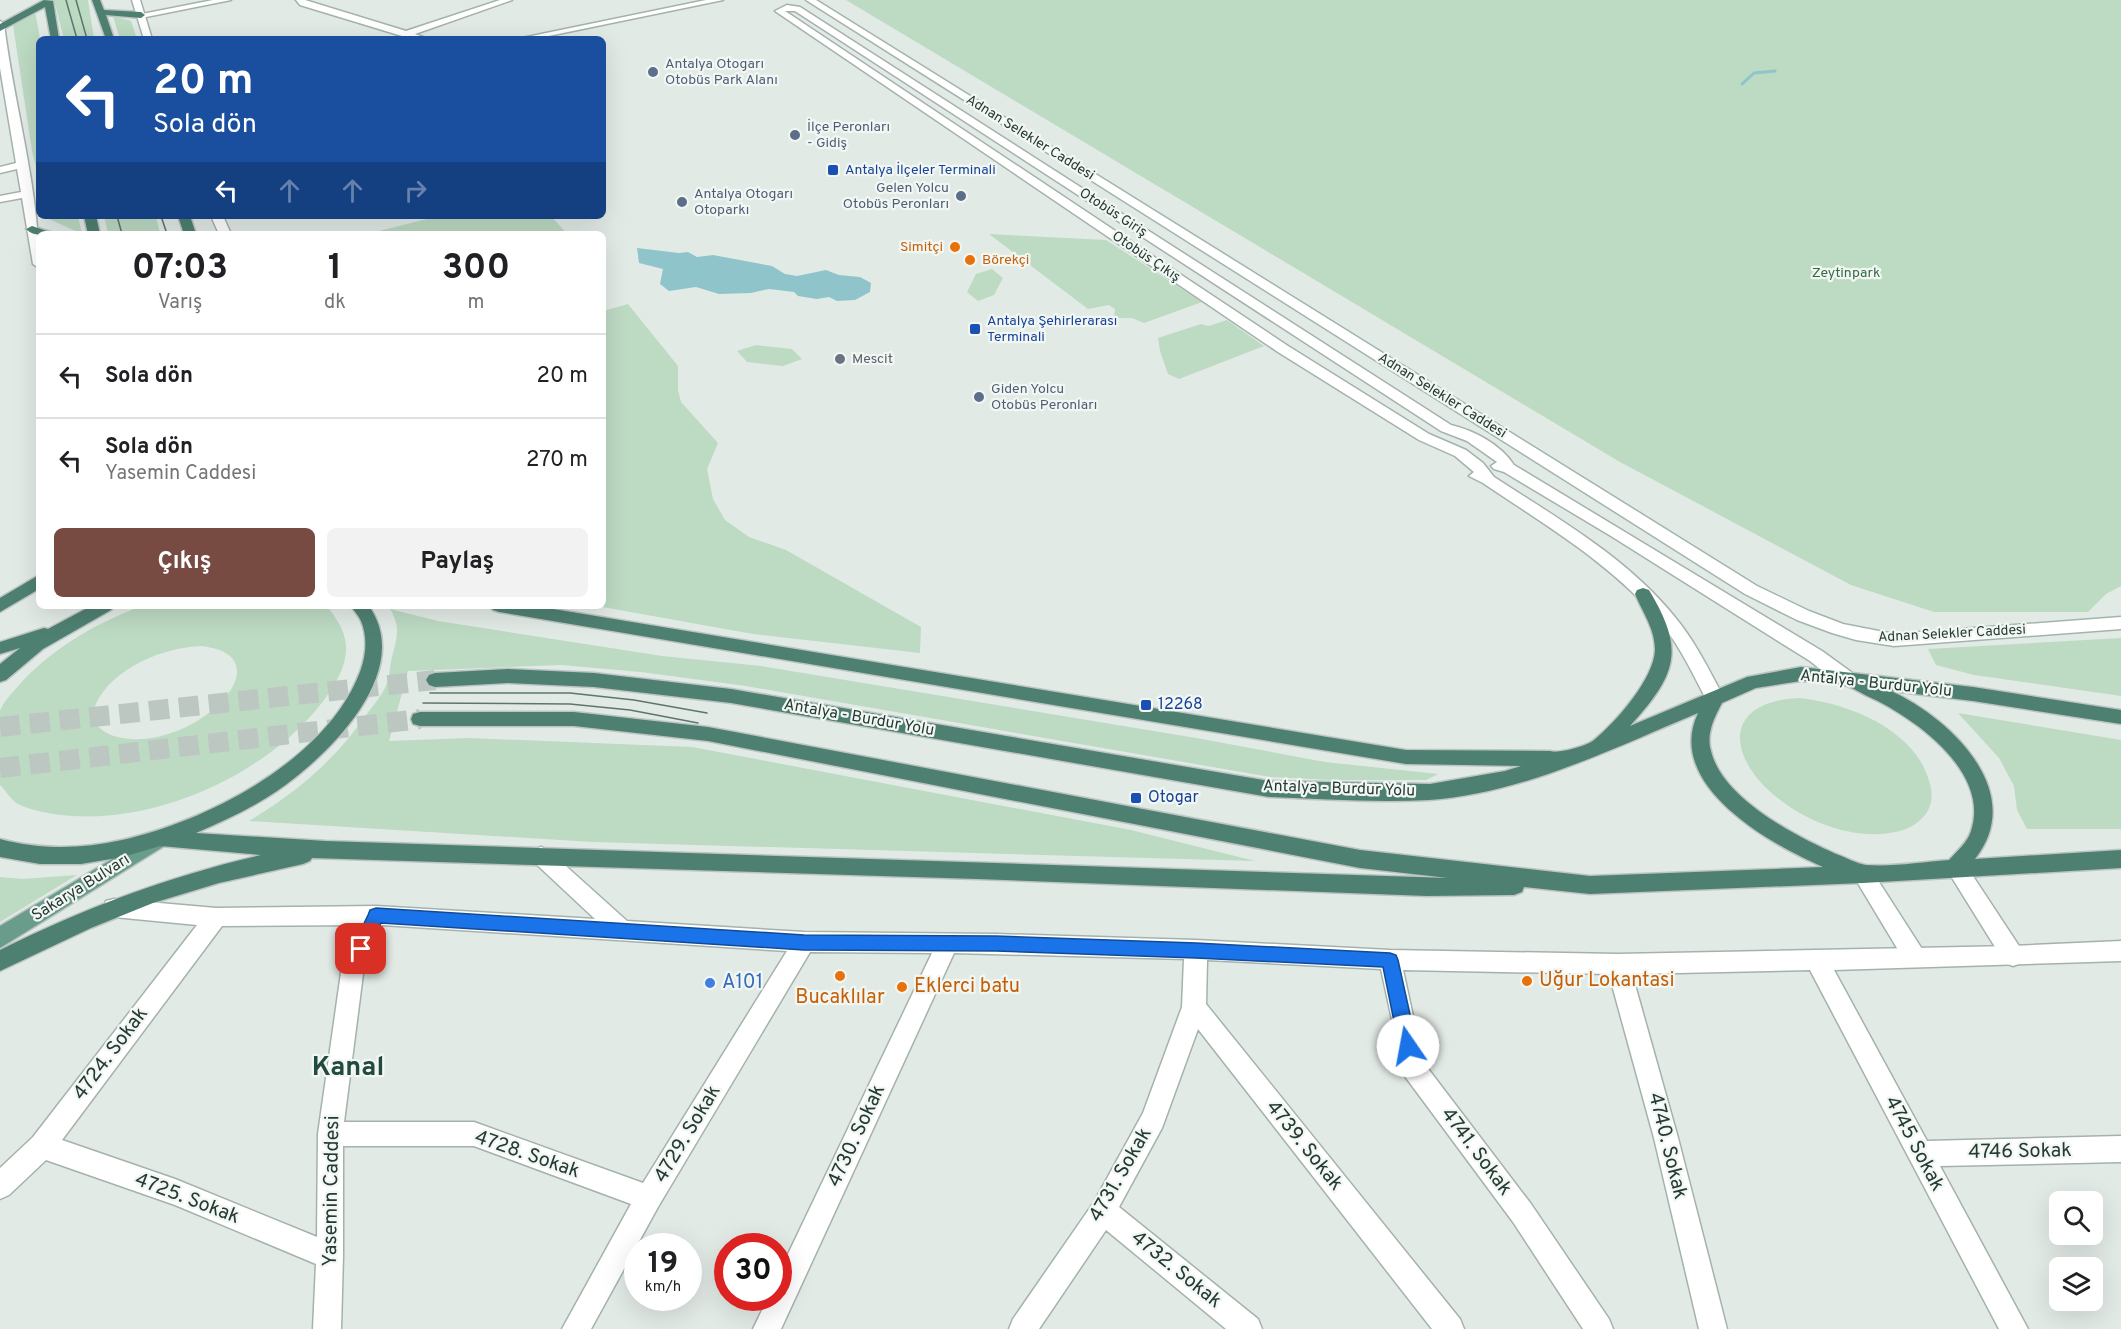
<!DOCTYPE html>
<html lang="tr">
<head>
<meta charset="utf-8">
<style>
  body { margin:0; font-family:Overpass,sans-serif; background:#f2f2f2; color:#202124; height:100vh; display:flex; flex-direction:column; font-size:22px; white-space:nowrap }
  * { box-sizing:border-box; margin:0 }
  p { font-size:20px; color:#757577 }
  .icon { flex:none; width:33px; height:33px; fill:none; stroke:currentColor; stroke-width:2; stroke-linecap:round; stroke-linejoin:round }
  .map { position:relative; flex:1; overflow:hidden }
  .sheet { position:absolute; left:36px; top:231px; width:570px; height:378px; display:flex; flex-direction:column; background:#fff; border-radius:9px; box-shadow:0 6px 24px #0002 }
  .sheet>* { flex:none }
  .hud { position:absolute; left:36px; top:36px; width:570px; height:183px; border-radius:9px; box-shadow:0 6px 24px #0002; background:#1a4fa0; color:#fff; overflow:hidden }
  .tools { position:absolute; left:2049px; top:1191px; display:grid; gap:12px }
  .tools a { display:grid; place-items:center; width:54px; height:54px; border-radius:9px; background:#fff; box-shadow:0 6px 24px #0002; font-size:30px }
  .speed { position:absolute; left:624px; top:1233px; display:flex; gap:12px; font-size:30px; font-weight:700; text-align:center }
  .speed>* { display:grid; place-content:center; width:78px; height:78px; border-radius:50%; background:#fff; box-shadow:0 6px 24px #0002; line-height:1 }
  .speed small { font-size:15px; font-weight:400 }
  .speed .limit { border:9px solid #d22; background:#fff; color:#111 }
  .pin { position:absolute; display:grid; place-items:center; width:51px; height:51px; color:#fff; margin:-26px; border-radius:12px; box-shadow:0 3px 9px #0006 }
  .me { position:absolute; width:66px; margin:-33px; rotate:348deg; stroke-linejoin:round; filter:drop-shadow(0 0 4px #0008) }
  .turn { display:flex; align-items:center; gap:21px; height:126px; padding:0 18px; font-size:27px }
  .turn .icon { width:78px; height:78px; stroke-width:2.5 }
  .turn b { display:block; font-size:42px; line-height:51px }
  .lanes { display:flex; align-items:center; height:57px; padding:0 18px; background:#0003; justify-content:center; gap:30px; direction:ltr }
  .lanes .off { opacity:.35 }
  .eta { display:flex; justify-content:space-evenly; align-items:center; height:102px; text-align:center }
  .eta b { font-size:36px; font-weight:700; line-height:42px }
  .action { display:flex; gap:12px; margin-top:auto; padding:12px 18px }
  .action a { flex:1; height:69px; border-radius:9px; background:#784b42; color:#fff; font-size:24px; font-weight:700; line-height:69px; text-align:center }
  .action a+a { background:#f2f2f2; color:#202124 }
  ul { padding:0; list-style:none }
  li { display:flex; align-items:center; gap:18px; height:84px; padding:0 18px; border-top:2px solid #e0e0e0 }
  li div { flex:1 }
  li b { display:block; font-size:22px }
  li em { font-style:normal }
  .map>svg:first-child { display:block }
  .green { fill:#bddac3; fill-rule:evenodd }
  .water { fill:#8fc5ca }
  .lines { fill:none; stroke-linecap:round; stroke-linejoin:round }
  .stream { stroke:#8fc5ca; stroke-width:3 }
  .trunk-tunnel { stroke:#bcc7c2; stroke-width:20; stroke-dasharray:20 10; stroke-linecap:butt }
  .minor-casing { stroke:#a5b2ac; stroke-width:3 }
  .tertiary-casing { stroke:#a5b2ac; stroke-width:3 }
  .secondary-casing { stroke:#a2b5ad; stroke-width:3 }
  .primary-casing { stroke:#bdc4c2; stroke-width:3 }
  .trunk-casing { stroke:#bdc4c2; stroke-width:3 }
  .minor { fill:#fff; fill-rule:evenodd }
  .tertiary { fill:#fff; fill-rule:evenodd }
  .secondary { fill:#fff; fill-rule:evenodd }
  .primary { fill:#6a9c8c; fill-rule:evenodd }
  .trunk { fill:#4e8071; fill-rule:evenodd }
  .tram { stroke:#5e756e; stroke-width:1.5 }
  .route { fill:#1a73e8; stroke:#114b97; stroke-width:1.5 }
  .service-dot { fill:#5c6f8a; stroke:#f2f7f4; stroke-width:2 }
  .transit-dot { fill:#1a4fb4; stroke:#f2f7f4; stroke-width:2 }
  .food-dot { fill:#e8710a; stroke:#f2f7f4; stroke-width:2 }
  .worship-dot { fill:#6b7280; stroke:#f2f7f4; stroke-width:2 }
  .shop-dot { fill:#3f7fe0; stroke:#f2f7f4; stroke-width:2 }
  .labels { text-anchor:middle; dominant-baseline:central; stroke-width:4.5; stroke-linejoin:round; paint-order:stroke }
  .far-service-label { font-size:14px; fill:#4e5e75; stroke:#f2f7f4; text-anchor:start }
  .far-street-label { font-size:14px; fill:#243a32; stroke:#f2f7f4 }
  .far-transit-label { font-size:14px; fill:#164399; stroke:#f2f7f4; text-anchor:start }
  .far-food-label { font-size:14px; fill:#c56008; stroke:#f2f7f4; text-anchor:end }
  .far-park-label { font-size:14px; fill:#326c45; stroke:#f2f7f4 }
  .far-worship-label { font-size:14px; fill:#5b616d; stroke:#f2f7f4; text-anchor:start }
  .street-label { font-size:16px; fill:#243a32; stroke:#f2f7f4 }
  .transit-label { font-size:16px; fill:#164399; stroke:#f2f7f4; text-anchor:start }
  .near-food-label { font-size:20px; fill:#c56008; stroke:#f2f7f4; text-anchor:start }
  .near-shop-label { font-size:20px; fill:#366cbe; stroke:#f2f7f4; text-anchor:start }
  .near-street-label { font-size:20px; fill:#243a32; stroke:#f2f7f4 }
  .near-district-label { font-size:27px; font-weight:bold; fill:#224a3e; stroke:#f2f7f4 }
</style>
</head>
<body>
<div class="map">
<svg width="2121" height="1329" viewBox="0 0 2121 1329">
  <rect width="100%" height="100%" fill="#e2eae6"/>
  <path class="green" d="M54,0H88L94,39H64Z
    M846,0H2121V586L2106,594L2088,612H1934L1851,585L1620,462Z
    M35,11L40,39L39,179L32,151L13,25Z
    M113,16L131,21L137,39H120Z
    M48,216H78L82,234L49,219Z
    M104,216H156L160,234H108Z
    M439,216H551L567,234H367Z
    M989,234L1106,240L1202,302L1144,323L1132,318H1114L1115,309L1109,305L1088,309Z
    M992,269L1003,278L994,295L978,301L967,292L976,274Z
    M628,304L678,366V390L681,402L718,443L707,469L713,499L725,520L749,537L786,550L921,627L920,653L753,634L597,606H603V311Z
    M1227,320L1264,346L1179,379L1168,374L1160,351L1158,338L1201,324L1209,326Z
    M756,345L792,349L802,359L783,366L747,362L737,351Z
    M142,606H327C336,618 345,630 346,646C347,667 335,684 324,700C270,772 162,822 72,816C57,815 28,811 15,802C10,798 5,790 0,785C0,768 0,726 0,711C2,705 8,697 13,692C46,652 93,624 142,606ZM201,646C257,652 239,692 206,715C190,727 170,735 151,738C114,744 72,727 107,687C131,661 167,648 201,646Z
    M390,609L438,621L662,656L761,666L1202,739L1325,762L1438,774L1426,780H1332L1270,777L746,686L641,672L561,665L408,671L389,741L468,738L692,747L1131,830L1255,861L593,842L249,821C299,791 336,759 369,711C376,702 385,691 388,680C390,672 390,664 392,657C397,638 401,627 390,609Z
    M2121,638V696L1974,675L1936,665L1928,649Z
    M1798,698C1846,702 1915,729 1929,781C1933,792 1933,805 1925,815C1914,829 1896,833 1880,834C1845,836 1807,821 1779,799C1728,760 1720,702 1798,698Z
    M1958,713L2121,740V829H2027L2017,810L2014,786L1999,758Z
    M77,875L0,922V877L22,879Z"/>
  <path class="water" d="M637,248L679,253L688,252L697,257L713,255L772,266L785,274L797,276L826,270L839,275L860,277L871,283L870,292L855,300L837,301L829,297L817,299L798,296L794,292L769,289L751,293L719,294L696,287L669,291L660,284L663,269L639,263Z"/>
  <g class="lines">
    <path class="stream" d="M1742,84L1754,73L1775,71"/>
    <path class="trunk-tunnel" d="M0,727L435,680
      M0,768L420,719"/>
    <defs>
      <path id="minor" d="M213,0H231L141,18L137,15Z
        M296,0H305L406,31L500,0H512L415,34L428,39L402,36L300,5Z
        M787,5L800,7L1451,425C1475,431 1500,444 1514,465L1822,651L1851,672L1854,677L1851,682C1837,686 1821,669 1810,661L1611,536L1504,472L1494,469L1491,466L1497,462L1467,441L1441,431L795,11H785L1288,346L1429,434L1466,450L1483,463L1494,477C1557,518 1626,557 1674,616C1695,641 1709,670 1724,698L1722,703L1715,705L1708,703C1694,676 1681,648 1662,624C1614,565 1545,525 1483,483L1469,476L1474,472L1455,456L1419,440L1278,352L775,11Z
        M0,21L4,24C14,106 39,186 39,268L33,264L22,198L0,202V196L21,192L17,169L0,173V167L16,163L0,68Z
        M541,847L548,850L627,921L804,932L996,934L1196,940L1390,950L1618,954L2013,946L2121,941V961L1834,970L1927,1141L2121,1136V1162L1940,1166L2028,1329H1999L1810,970L1632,974L1678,1138L1727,1329H1699L1654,1138L1609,974L1403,970L1423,1062L1531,1204L1609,1319L1613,1329H1583L1513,1222L1404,1075L1381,969L1207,960L1206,1004L1460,1319L1464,1329H1432L1198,1029L1162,1128L1119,1207L1258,1319L1262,1329H1226L1106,1230L1039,1329H1009L1013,1319L1094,1202L1143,1113L1182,1007L1184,959L954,953L781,1329H753L768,1298H778V1275L932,953L810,952L658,1207L591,1329H562L631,1204L474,1146H343V1256L341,1329H313L316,1264L175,1205L46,1160L9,1195L0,1199V1168L33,1137L197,925L114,917L106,915L103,908L106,901L114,899L216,908L376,906L595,919L534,862L531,856L534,850ZM361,925L342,966L318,1134L317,1237L175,1179L62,1140L222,926ZM382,925L787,951L643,1183L474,1122H344L364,966Z"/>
      <path id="tertiary" d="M132,0H140L152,39H144Z
        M706,0H723L534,39H517Z
        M211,216H223L231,234H219Z
        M1956,858L1963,861L2021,949L2024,956L2021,963L2013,966L2005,963L1949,873L1946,867L1949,861Z
        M1863,865L1870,868L1922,949L1925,956L1922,963L1914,966L1906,963L1856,880L1852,874L1856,868Z"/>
      <path id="secondary" d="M806,0H816L1757,586L1809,611L1843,624L1894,634L2121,617V629L1894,646L1856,640L1832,633L1797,620L1745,594Z"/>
      <path id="primary" d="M159,831L166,833L169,839L166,845L0,948V926Z"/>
      <path id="trunk" d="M44,0L53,1L59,39H51L45,7L0,31V24Z
        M92,0H100L104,10L141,12L145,15L141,18L106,15L114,39H106Z
        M84,216H96L100,234H88Z
        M178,216H190L196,234H184Z
        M32,226L50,232L52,234C42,234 34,237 26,229Z
        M39,575V589L0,612V598Z
        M1643,588L1649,590C1686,651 1676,675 1630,726L1747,677L1801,667L1973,687L2121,710V724L1973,701L1891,691C1950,718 2028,792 1975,859L2121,850V868L1863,883L1590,894L1524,887L1522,892L1514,895L1427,896L977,879L312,858L310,861L303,864L219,883L153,903L91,928L0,971V950C84,908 170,876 261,855L160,846L123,857L81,864H40L0,857V839C41,850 81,849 122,840C207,821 321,762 357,679C365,662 369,640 361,621C359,616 354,611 351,606H369C415,672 328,756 277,791C252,808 224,821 196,833L326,841L1448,878L1360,868L708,741L574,726H420L413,724L411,719L413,714L420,712H574L708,727L1360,850L1590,876L1823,867C1770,844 1664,785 1698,713C1614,748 1521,794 1429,800C1376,803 1322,799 1269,797L731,703L594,687L508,683L435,687L429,685L426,680L429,675L435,673L508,669L594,673L731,689L1269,781L1430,784L1505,771L1521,766L1406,764L499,612L493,610L490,606H535L1406,750L1550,751C1558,754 1587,746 1594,740C1615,723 1654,679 1655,650C1655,629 1643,613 1635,594L1637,590ZM1801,681C1816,682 1833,682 1847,686C1853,688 1861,693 1867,696C1912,716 1991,771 1971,831C1968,842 1956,852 1949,860C1922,862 1893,867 1866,865C1857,864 1845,857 1836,854C1795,836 1722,798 1711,751C1706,734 1714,718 1722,703L1756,688Z
        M91,606H114L111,610L43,649L6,680L0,682V664L20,648L0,654V642L44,628L48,629Z"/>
    </defs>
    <use href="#minor" class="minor-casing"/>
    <use href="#tertiary" class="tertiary-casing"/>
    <use href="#secondary" class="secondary-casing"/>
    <use href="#primary" class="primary-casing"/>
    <use href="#trunk" class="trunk-casing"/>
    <use href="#minor" class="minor"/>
    <use href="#tertiary" class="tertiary"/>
    <use href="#secondary" class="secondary"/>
    <use href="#primary" class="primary"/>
    <use href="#trunk" class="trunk"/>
    <path class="tram" d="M66,0L77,39
      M76,0L87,39
      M117,216L122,234
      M161,216L167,234
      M430,693H570L634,700L707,713
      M423,703L570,704L630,710L698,723"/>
  </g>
  <path class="route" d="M376,908L804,935L996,936L1196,943L1390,953L1396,955L1398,960L1417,1046L1414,1051L1408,1054L1401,1051L1399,1046L1383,967L1196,958L996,951L804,950L381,923L367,954L361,956L355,954L352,949L368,915L370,910Z"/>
  <g class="service-dot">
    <circle cx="653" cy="72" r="6"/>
    <circle cx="795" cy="135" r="6"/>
    <circle cx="961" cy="196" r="6"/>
    <circle cx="682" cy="202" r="6"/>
    <circle cx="979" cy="397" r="6"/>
  </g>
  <g class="transit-dot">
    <rect x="827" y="164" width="12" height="12" rx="3"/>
    <rect x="969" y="323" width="12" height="12" rx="3"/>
    <rect x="1140" y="699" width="12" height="12" rx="3"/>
    <rect x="1130" y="792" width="12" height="12" rx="3"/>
  </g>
  <g class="food-dot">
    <circle cx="955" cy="247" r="6"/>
    <circle cx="970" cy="260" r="6"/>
    <circle cx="840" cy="976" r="6"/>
    <circle cx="1527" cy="981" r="6"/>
    <circle cx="902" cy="987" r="6"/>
  </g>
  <circle class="worship-dot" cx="840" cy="359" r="6"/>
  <circle class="shop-dot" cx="710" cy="983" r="6"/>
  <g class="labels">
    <g class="far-service-label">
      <text x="665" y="64">Antalya Otogarı<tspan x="665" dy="16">Otobüs Park Alanı</tspan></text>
      <text x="807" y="127">İlçe Peronları<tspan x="807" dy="16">- Gidiş</tspan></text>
      <text x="949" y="188" text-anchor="end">Gelen Yolcu<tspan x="949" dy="16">Otobüs Peronları</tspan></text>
      <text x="694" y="194">Antalya Otogarı<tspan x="694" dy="16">Otoparkı</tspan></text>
      <text x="991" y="389">Giden Yolcu<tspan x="991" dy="16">Otobüs Peronları</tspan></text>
    </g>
    <g class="far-street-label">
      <text transform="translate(1030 138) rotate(32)">Adnan Selekler Caddesi</text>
      <text transform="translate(1113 213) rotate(33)">Otobüs Giriş</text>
      <text transform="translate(1146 257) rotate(34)">Otobüs Çıkış</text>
      <text transform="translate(1442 396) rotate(32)">Adnan Selekler Caddesi</text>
      <text transform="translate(1952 634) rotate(-3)">Adnan Selekler Caddesi</text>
    </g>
    <g class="far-transit-label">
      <text x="845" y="170">Antalya İlçeler Terminali</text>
      <text x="987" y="321">Antalya Şehirlerarası<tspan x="987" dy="16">Terminali</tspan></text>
    </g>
    <g class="far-food-label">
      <text x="943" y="247">Simitçi</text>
      <text x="982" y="260" text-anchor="start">Börekçi</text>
    </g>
    <g class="far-park-label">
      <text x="1846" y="273">Zeytinpark</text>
    </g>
    <g class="far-worship-label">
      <text x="852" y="359">Mescit</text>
    </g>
    <g class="street-label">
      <text transform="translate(1876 684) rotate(6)">Antalya - Burdur Yolu</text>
      <text transform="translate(859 718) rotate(10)">Antalya - Burdur Yolu</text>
      <text transform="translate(1339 789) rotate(2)">Antalya - Burdur Yolu</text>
      <text transform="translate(81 888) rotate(-32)">Sakarya Bulvarı</text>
    </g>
    <g class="transit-label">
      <text x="1158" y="705">12268</text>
      <text x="1148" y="798">Otogar</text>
    </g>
    <g class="near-food-label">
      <text x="1539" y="981">Uğur Lokantasi</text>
      <text x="914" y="987">Eklerci batu</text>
      <text x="840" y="998" text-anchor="middle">Bucaklılar</text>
    </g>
    <g class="near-shop-label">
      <text x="722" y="983">A101</text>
    </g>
    <g class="near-street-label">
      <text transform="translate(111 1054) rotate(-53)">4724. Sokak</text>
      <text transform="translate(688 1134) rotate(-59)">4729. Sokak</text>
      <text transform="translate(857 1136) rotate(-65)">4730. Sokak</text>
      <text transform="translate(1914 1144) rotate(62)">4745 Sokak</text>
      <text transform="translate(1304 1146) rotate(51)">4739. Sokak</text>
      <text transform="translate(1667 1146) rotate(76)">4740. Sokak</text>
      <text transform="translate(1476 1152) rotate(53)">4741. Sokak</text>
      <text transform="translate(2020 1152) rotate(-1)">4746 Sokak</text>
      <text transform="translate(527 1155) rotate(19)">4728. Sokak</text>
      <text transform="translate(1121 1175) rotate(-60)">4731. Sokak</text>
      <text transform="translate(332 1191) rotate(-89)">Yasemin Caddesi</text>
      <text transform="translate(187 1199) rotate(21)">4725. Sokak</text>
      <text transform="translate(1176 1270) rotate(39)">4732. Sokak</text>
    </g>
    <g class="near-district-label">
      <text x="348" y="1068">Kanal</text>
    </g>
  </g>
</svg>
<div class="tools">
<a><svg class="icon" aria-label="search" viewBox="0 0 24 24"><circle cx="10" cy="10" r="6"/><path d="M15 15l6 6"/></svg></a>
<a><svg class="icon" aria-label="layers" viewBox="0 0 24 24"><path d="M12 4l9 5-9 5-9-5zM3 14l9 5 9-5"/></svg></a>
</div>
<div class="speed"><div>19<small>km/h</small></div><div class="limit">30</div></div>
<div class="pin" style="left:361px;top:949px;background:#d93025"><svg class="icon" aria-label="arrive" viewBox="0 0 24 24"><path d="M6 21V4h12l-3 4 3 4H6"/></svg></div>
<svg class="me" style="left:1408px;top:1046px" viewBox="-20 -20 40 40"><circle r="19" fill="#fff"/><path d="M0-13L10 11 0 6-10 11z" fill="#1a73e8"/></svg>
<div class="hud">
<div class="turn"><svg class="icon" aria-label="left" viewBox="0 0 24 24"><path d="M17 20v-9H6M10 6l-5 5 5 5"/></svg><div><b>20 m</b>Sola dön</div></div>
<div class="lanes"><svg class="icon" aria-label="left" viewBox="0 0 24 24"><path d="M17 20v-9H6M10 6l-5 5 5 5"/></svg><svg class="icon off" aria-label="ahead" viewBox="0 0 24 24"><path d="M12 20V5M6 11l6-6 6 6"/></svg><svg class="icon off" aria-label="ahead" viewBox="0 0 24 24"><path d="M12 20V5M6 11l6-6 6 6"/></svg><svg class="icon off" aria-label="right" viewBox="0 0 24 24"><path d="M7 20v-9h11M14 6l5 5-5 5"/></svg></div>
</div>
<section class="sheet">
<div class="eta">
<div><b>07:03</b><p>Varış</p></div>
<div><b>1</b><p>dk</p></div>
<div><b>300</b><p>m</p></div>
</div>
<ul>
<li><svg class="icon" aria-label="left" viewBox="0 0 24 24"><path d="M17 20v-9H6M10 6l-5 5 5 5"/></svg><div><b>Sola dön</b></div><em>20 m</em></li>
<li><svg class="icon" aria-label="left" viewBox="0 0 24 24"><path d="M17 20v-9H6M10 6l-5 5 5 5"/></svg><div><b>Sola dön</b><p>Yasemin Caddesi</p></div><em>270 m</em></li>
</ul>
<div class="action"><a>Çıkış</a><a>Paylaş</a></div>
</section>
</div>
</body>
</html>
